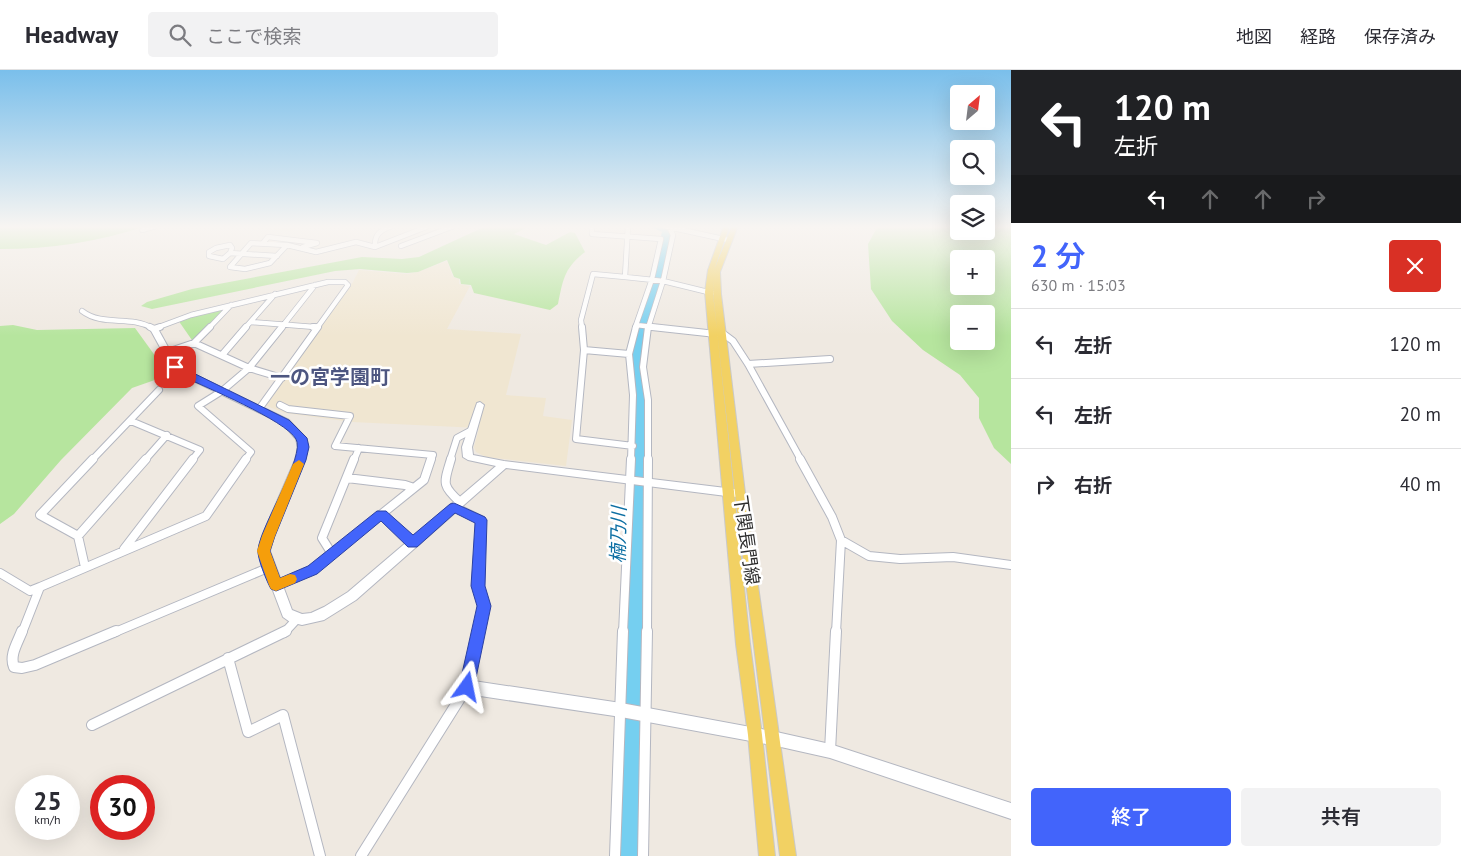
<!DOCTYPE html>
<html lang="ja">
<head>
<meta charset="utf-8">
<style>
  body { margin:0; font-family:"PT Sans","Noto Sans JP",sans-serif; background:#f2f2f3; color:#2b2b33; height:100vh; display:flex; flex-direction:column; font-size:19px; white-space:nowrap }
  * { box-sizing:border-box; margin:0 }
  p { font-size:16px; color:#7c7c81 }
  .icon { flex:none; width:28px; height:28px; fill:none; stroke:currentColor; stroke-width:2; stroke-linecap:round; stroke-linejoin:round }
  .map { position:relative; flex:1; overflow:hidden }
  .sheet { display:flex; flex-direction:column; background:#fff; width:450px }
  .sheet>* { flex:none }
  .top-card { background:#202124; color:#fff; overflow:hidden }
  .needle { width:32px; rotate:28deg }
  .tools { position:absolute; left:950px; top:15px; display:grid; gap:10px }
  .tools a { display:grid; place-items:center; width:45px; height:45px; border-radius:5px; background:#fff; box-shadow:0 5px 20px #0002; font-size:25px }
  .speed { position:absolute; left:15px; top:705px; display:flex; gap:10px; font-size:25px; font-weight:700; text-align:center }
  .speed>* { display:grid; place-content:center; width:65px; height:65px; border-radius:50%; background:#fff; box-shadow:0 5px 20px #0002; line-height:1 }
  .speed small { font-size:12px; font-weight:400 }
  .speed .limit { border:8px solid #d22; background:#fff; color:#111 }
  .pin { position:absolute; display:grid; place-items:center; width:42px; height:42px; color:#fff; margin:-21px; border-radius:10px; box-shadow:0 2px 8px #0006 }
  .me { position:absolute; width:55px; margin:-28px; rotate:12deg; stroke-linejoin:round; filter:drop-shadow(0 0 4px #0008) }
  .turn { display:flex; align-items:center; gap:18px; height:105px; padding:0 20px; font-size:22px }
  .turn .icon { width:65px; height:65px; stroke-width:2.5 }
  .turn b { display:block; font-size:35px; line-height:42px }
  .lanes { display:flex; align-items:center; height:48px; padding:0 20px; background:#0003; justify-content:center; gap:25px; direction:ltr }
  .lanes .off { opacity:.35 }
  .round { display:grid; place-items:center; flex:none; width:52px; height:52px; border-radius:5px; background:#f2f2f3 }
  .headline { display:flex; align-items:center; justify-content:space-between; height:85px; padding:0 20px }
  h1 { font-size:30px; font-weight:600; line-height:38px; color:#4264fb }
  .action { display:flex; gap:10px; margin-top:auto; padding:10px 20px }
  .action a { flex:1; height:58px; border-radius:5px; background:#4264fb; color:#fff; font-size:20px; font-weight:600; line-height:58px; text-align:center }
  .action a+a { background:#f2f2f3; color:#2b2b33 }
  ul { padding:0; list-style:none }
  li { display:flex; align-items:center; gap:15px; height:70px; padding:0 20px; border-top:1px solid #e1e1e2 }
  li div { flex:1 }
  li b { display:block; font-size:19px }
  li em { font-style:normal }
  header { display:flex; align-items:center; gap:30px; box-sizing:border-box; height:70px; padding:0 25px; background:#fff; border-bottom:1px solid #e1e1e2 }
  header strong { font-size:24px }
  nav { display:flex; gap:28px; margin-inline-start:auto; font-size:18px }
  .search { width:350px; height:45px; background:#f2f2f3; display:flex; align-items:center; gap:12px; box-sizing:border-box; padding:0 18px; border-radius:5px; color:#7c7c81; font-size:19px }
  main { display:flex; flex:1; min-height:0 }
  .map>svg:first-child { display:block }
  .education { fill:#f0e6d1 }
  .green { fill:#b6e59e; fill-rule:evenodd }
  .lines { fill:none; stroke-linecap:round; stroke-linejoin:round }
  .river { fill:#75cff0; fill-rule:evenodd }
  .street-far3-casing { stroke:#b4b7c1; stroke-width:6 }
  .street-far2-casing { stroke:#b4b7c1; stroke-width:8 }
  .street-far1-casing { stroke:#b4b7c1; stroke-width:10 }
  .street-casing { stroke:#b4b7c1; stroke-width:12 }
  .secondary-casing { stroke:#b4b7c1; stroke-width:2 }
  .primary-casing { stroke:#c9c9c9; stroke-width:2 }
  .street-far3 { stroke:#fff; stroke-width:4.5 }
  .street-far2 { stroke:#fff; stroke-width:6 }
  .street-far1 { stroke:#fff; stroke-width:8 }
  .street { stroke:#fff; stroke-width:10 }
  .secondary { fill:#fff; fill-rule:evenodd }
  .primary { fill:#f2d163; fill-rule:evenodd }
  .route { fill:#4264fb; stroke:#2b41a3 }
  .slow { fill:#f59e0b }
  .labels { text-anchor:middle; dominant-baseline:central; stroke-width:5; stroke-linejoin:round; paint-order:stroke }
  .street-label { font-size:18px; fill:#2e2e2e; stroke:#fff }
  .water-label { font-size:19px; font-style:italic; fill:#0d6fa3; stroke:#fff }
  .quarter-label { font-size:20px; font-weight:bold; fill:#4d5680; stroke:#fff }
</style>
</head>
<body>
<header>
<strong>Headway</strong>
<div class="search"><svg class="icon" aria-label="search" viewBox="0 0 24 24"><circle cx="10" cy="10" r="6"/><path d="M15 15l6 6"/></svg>ここで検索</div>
<nav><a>地図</a><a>経路</a><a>保存済み</a></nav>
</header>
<main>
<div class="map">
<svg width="1011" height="786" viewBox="0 0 1011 786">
  <rect width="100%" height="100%" fill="#efe9e1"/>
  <path class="education" d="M243,156H328L323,158L299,156L291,162Z
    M447,191L453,207L459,209V214L470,216L447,259L521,264L506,325L546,328L543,346L572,350L566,396L486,387L476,382L474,377L479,358L352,352L285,343L264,335L353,212L359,200L407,204L418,202Z"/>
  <path class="green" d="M0,156H146C99,172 50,179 0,179Z
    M486,156H530L514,164L546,175L570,162L575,163L585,182C564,198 563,210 558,234L550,240L474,223L471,215L461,214L460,209L454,207L447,190L418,202L407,203L360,199L335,201L152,239L141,236L147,232L192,219L362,187L402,189L419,187Z
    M878,156H959V161H986V156H1011V394L994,378L979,348V328L960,305L923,280L892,251L871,219L868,174ZM959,189H986V216H959ZM959,244H986V271H959Z
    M231,234L194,273L178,250Z
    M13,255L37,260L135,258L169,305L132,318L61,390L14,444L0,454V256Z"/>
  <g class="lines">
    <path class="river" d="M650,156H661L669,159L671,166C668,180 665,194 662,208C652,248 635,278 647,319L642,786H616L633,319C624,280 640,248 651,211C655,196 658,181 661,166L662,162Z"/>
    <defs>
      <path id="street-far3" d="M592,156V164L661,169L652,209L635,258
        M628,156L625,207L663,211L712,223
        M664,156L728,170
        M142,160L156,156
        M251,173L287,175L270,193L245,199L230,197Z
        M263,173L268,167L317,173L303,177
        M230,175L232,178L230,183L223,189L209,186V182L216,178Z
        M287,175L316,182L356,172L375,177L429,156
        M401,176L454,156
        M375,177C374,164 381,160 392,156
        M230,183L277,186
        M82,241C103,257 130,245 152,258
        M251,252L315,257
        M636,255L663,258
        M156,258L191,245L328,212H345L348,215L317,258
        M209,258L231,235
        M245,258L275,224
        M281,258L315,215
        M582,258L581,250L593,204L625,207
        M648,258L663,211L673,165L669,157"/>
      <path id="street-far2" d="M150,257L154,259L160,257
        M313,257H315
        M582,257L584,280L576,369L633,376
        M652,257L716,264
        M721,262L733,271L748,294L801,390
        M194,273L249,298L282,308
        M584,280L629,284
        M167,282L194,273L210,257
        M222,285L246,257
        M748,294L830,289
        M280,335L288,339L350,346L335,376L433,385L431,390
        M259,339L318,257
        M131,351L200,380L192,390
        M92,390L159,320
        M145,390L167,365
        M245,390L251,382L198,336L222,321L249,298L282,257
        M354,390L359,378
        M450,390L457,368L472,360
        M631,390L633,325L629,284L636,257
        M648,390V330L643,297L648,257"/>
      <path id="street-far1" d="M451,389C444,413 441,415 460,432
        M800,389L832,447L841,470L836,563
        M347,408L405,415L414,418
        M454,437L481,450L478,516L484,536L478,563
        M382,444L413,473
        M78,466L40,445L93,389
        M841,470L869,486L900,489L953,487L1011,495
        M124,479L193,389
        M332,484L322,468L354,389
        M85,497L78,466L146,389
        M0,503L30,521L40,517
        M276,515L312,500L424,410L431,389
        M22,563L40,517L206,446L246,389
        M113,563L270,497
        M284,563L296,550
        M623,563L631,389
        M647,563L648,389"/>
      <path id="street" d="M22,561C18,572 9,585 14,597L22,598L35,595L116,561
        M228,588L248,662L283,645L320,786
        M92,655L286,561
        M830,681L836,561
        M361,786L467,617L479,561
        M615,786L623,561
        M643,786L647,561"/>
      <path id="secondary" d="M151,257H157L178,295L189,302L289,350L306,368L308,377L305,390L274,466L270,481L292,540L302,544L311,543L324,537L348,522L496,396L468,390L463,387L462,377L477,333L480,332L484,335L472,377L473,385L504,391L734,419L738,420L739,423L738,426L734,427L506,398L356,530L324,550L302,555L290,552L283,547L258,481L262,466L295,390L298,377L296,369L283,354L183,306L172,299L150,259Z
        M467,610L621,633L772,661L830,674L1011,733V749L830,688L772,675L621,647L467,624L462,622L460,617L462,612Z"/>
      <path id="primary" d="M732,156H738L720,202L721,224L745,423L796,786H780L735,423L713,224L714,209L713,222L750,574L762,665L775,786H759L748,665L736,574L705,222L708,200L723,158L726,156L729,158L714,200Z"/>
    </defs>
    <use href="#street-far3" class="street-far3-casing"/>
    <use href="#street-far2" class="street-far2-casing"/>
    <use href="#street-far1" class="street-far1-casing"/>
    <use href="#street" class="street-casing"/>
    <use href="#secondary" class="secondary-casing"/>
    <use href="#primary" class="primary-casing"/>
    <use href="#street-far3" class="street-far3"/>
    <use href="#street-far2" class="street-far2"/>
    <use href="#street-far1" class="street-far1"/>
    <use href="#street" class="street"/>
    <use href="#secondary" class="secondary"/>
    <use href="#primary" class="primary"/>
  </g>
  <linearGradient id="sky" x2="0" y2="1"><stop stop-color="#7abfeb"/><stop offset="0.59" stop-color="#f8f5f2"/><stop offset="1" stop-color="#f8f5f2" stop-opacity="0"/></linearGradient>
  <rect width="1011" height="266" fill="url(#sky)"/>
  <path class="route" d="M175,294L289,350L307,368L309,377L306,390L275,466L270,481L280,508L308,496L377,441H386L413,465L450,434L454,433L485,447L487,450L485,516L491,536L473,622L467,624L461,622L459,617L477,536L471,516L475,453L455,443L417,477H408L381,451L317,504L281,519L276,521L271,519C267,512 257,488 258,480C260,456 306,386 296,369C285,350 205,317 182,306L170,297Z"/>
  <path class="slow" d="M299,390L304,394L275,466L270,481L280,508L290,504L295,505L297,509L295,513L276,521L271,519L269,515L257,481L262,466L293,394Z"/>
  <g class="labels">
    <g class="street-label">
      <text transform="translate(747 470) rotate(82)">下関長門線</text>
    </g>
    <g class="water-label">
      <text transform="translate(618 465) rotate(-89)">楠乃川</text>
    </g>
    <g class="quarter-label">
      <text x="330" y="307">一の宮学園町</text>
    </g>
  </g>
</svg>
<div class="tools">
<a><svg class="needle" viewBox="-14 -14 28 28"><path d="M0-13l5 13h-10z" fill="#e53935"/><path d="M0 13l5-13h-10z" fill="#7c7c81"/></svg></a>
<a><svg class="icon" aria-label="search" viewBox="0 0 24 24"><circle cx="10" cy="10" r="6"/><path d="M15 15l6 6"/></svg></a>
<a><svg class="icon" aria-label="layers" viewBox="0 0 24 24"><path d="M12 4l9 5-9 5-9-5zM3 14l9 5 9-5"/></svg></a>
<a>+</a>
<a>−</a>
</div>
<div class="speed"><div>25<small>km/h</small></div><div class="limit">30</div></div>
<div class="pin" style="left:175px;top:297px;background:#d93025"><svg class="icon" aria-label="arrive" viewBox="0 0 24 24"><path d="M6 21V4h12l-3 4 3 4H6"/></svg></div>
<svg class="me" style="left:467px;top:617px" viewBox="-20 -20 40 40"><path d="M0-17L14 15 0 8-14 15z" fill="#4264fb" stroke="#fff" stroke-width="4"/></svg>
</div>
<section class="sheet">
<div class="top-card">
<div class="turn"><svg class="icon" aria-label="left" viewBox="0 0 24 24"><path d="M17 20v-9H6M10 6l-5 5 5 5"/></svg><div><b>120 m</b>左折</div></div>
<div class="lanes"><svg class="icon" aria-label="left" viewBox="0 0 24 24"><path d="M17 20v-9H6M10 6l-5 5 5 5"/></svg><svg class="icon off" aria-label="ahead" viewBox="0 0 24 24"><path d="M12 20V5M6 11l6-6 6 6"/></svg><svg class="icon off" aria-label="ahead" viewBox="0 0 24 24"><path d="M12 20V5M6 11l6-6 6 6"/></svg><svg class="icon off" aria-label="right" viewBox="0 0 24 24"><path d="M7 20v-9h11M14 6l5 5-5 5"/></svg></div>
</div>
<div class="headline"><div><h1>2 分</h1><p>630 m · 15:03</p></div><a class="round" style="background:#d93025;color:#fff"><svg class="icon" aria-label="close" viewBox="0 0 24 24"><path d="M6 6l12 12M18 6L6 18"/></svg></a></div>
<ul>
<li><svg class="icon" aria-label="left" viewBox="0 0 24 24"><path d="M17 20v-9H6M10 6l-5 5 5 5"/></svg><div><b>左折</b></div><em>120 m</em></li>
<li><svg class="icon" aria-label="left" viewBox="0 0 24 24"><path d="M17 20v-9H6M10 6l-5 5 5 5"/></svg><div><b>左折</b></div><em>20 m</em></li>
<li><svg class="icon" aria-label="right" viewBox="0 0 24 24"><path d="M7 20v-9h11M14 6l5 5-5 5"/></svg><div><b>右折</b></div><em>40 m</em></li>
</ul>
<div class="action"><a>終了</a><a>共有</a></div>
</section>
</main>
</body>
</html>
